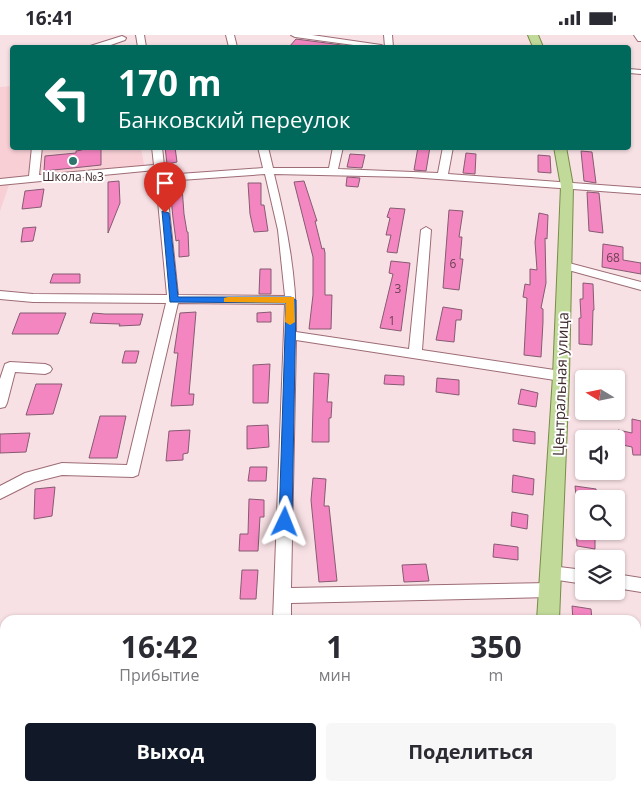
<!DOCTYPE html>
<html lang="ru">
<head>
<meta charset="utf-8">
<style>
  body { margin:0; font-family:"Open Sans",sans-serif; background:#f7f7f7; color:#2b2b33; height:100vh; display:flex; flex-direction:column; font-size:19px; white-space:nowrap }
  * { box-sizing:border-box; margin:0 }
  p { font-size:16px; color:#7c7c81 }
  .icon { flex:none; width:28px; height:28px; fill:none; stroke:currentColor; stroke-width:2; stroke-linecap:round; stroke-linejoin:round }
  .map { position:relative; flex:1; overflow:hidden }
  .side { position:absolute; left:0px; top:580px; width:641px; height:176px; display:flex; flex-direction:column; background:#fff; border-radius:15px 15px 0 0; box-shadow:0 1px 4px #0004 }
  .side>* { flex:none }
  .guide { position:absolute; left:10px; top:10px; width:621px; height:105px; border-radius:5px; box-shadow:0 1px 4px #0004; background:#00695c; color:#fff; overflow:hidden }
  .needle { width:32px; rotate:280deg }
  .tools { position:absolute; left:575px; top:335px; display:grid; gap:10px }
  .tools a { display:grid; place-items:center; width:50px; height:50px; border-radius:5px; background:#fff; box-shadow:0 1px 4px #0004; font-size:25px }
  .pin { position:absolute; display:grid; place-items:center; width:42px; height:42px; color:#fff; margin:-51px -21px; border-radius:50% 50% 50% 0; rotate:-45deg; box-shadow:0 0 5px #0007 }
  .pin .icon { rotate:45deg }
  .me { position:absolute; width:55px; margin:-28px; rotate:2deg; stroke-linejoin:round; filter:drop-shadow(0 0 4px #0008) }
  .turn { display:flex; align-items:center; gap:18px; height:105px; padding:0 25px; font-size:22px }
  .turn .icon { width:65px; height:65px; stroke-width:2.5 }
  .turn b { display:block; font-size:35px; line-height:42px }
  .eta { display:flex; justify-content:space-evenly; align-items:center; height:85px; text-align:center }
  .eta b { font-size:30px; font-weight:700; line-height:35px }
  .action { display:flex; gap:10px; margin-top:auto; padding:10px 25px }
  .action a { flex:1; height:58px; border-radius:5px; background:#111827; color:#fff; font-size:20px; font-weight:700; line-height:58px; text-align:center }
  .action a+a { background:#f7f7f7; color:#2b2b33 }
  .status { display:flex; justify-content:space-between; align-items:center; height:35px; padding:0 25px; background:#fff; direction:ltr }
  .status svg { height:14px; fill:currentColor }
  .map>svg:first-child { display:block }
  .built { fill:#f7cfd5 }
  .building { fill:#f386c1; stroke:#865b71 }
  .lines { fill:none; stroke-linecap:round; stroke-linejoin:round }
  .minor-casing { stroke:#9d6c75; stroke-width:2 }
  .major-casing { stroke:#788c48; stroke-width:2 }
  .minor { fill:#fff; fill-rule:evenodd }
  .major { fill:#c1da9a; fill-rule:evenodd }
  .route { fill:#1a73e8; stroke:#114b97 }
  .slow { fill:#f59e0b }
  .poi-dot { fill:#2d756f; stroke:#fff; stroke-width:2 }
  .labels { text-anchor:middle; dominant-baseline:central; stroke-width:4; stroke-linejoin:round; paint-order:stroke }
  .far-poi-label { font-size:12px; fill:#3e292c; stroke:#fff }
  .number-label { font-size:12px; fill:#6b4051 }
  .street-label { font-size:15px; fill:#3e292c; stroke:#fff }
</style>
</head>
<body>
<div class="status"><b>16:41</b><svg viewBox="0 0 49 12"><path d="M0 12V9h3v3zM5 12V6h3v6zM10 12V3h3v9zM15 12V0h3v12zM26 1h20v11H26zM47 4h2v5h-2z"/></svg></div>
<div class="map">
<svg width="641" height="756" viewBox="0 0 641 756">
  <rect width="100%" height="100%" fill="#f8e1e5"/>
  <path class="built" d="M12,51V112L141,113L145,135L10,147L0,176V52Z"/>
  <path class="building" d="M296,4L349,11L289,12Z
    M82,112L101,113V130L44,136L45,121L76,118V116L82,115Z
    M165,112H175L177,127L167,129Z
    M418,112H430L426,136L414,135Z
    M581,116L592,117L596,148L584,146Z
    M466,118L476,119L475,139L463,138Z
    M350,119L365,120L362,133L347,132Z
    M538,120L550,121L551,138L538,137Z
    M347,142L360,143L358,152L346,151Z
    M119,146L120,168L108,198V147Z
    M304,146L317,186H315L322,214L324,213L325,218V260H332L331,294H309L313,260V222L294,147Z
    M248,148H261V170H264L268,196L254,197L250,179Z
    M170,152H182L184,179L187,197H188L189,221L179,222V205L176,206L173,183Z
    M44,154L41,172L22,174L25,156Z
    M587,157L599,158L603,198L589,196Z
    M390,173L405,174L397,218L387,217L391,200H386L390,183L387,182Z
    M449,175L463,176L459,202H462L460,224H463L459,255L443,253Z
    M539,178L548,180L547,204L545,203L546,248L541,273L543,274V287L541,322L524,320L527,263L523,262L525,249L530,250V234L537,235L535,207Z
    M36,192L33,206L21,207L23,193Z
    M603,209L623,212V225L641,228V239L602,232Z
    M391,226L410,228L401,296L380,293L393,239L389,238Z
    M260,234H271V259H259Z
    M53,239H80V248H50Z
    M583,248L593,249L594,275H593L592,310L579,309V283H581L580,264H583Z
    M443,272L462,275L461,285H456L454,307L436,305Z
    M196,277L189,359H194L193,370L171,371L178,318H174L180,278Z
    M271,277V287H257V278Z
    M20,278H66L58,299H12Z
    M93,278L105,279H143L140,290L119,291L120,289L90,288Z
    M125,316H139L136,328H122Z
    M270,329L268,368H253V330Z
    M314,338L329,339L327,367H332L331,383H329V407H312Z
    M385,340L404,341V350L384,349Z
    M437,343L459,345V360L436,357Z
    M36,349H62L53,379L26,380Z
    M521,354L538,358L536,372L518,369Z
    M100,381H126L117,423H89Z
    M632,384L641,386V420H633L632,412L618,409V395L632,398Z
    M268,390L269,412L247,414V391Z
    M513,394L535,397V409L513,406Z
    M190,395L188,418L183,419V425L166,426L169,396Z
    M30,398L26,417L0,418V399Z
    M250,432H267L266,446H248Z
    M513,440L534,444L533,460L512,457Z
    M313,443L326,444L324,471H329L337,546L319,547L311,465Z
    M575,451L596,454L597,464L576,461Z
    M55,452L52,481L34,484L35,454Z
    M249,464L264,465V482H260L258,516H239L240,499H248Z
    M512,477L528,480L527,494L511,491Z
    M576,496H595V514L577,511Z
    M494,509L518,512V525L493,522Z
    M426,529L429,546L404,547L402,530Z
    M242,535H258L256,564H240Z
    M572,571L591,574L592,585H573Z"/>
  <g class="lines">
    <defs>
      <path id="minor" d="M136,0H144L146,12H138Z
        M226,0H234L237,12H229Z
        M291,0H312L381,10L385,12H368L295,2Z
        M384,0H392L393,12H385Z
        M634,0H641V6H638Z
        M122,1L126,3L125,5L105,12H87Z
        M629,34L641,35V39L629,38Z
        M32,112H42L39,140L154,130L152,112H162L165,140L263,133L258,112H268L273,133H329L333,112H343L338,134L438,138L443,112H453L448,139L641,153V159L410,142L274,139C287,191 297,243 296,297L409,314L421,195L426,192L431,195L422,315L561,336L566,338L568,341L566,344L561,346L296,305L291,553L550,548L556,550L558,555L556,560L550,562L291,568V585H273L285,269L178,268L138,440L133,442L62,440L34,447L0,464V451L25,438L62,428L127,430L166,268L33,267L0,264V256L33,259L167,260L155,135L0,150V144L29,141ZM265,139L278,195L285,261L178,260L166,146Z
        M565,227L641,247V255L561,233L559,231L561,229Z
        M10,327L45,329L50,331L52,334L50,337L45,339L15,337L7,368L5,372L0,373V344L5,329Z
        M551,531L584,535V549L545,543L543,538L545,533Z
        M616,539L641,543V557L616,553Z
        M5,715V735L0,736V716Z
        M268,751H288V756H268Z"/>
      <path id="major" d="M528,0H538L543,12H533Z
        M554,112H566L573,151L569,341L559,585H537L553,341L561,151Z
        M520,751H546V756H520Z"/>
    </defs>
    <use href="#minor" class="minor-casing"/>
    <use href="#major" class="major-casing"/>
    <use href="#minor" class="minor"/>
    <use href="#major" class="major"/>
  </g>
  <path class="route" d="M162,176L169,178L178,262H291L296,265L292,487L290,491L285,492L281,491L279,487L286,268L170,267Z"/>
  <path class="slow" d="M228,262H294L295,287L290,290L285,287L286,268L224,267V263Z"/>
  <circle class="poi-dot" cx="73" cy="126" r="5"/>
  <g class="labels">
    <g class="far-poi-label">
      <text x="73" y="141">Школа №3</text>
    </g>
    <g class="number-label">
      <text x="613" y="222">68</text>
      <text x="453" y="228">6</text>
      <text x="398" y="253">3</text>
      <text x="392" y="285">1</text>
    </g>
    <g class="street-label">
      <text transform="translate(560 349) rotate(-88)">Центральная улица</text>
    </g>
  </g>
</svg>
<div class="tools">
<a><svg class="needle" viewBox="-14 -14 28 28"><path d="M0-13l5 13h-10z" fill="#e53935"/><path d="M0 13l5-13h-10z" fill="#7c7c81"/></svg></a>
<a><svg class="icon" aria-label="sound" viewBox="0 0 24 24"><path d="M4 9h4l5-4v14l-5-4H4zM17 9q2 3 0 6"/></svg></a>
<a><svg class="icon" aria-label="search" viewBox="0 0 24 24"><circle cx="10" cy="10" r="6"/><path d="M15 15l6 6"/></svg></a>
<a><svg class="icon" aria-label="layers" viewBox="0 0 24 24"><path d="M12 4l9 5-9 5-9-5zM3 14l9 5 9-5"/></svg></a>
</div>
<div class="pin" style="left:165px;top:178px;background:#d93025"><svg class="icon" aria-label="arrive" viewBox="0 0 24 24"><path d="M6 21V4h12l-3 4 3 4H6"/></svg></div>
<svg class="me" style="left:285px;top:487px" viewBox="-20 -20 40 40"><path d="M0-17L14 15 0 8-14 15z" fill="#1a73e8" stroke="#fff" stroke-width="4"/></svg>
<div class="guide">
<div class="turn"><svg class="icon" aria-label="left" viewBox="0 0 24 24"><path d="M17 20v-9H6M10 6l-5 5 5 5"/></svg><div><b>170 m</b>Банковский переулок</div></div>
</div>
<section class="side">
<div class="eta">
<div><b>16:42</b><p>Прибытие</p></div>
<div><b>1</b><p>мин</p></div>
<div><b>350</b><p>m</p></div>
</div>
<div class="action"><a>Выход</a><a>Поделиться</a></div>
</section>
</div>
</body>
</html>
